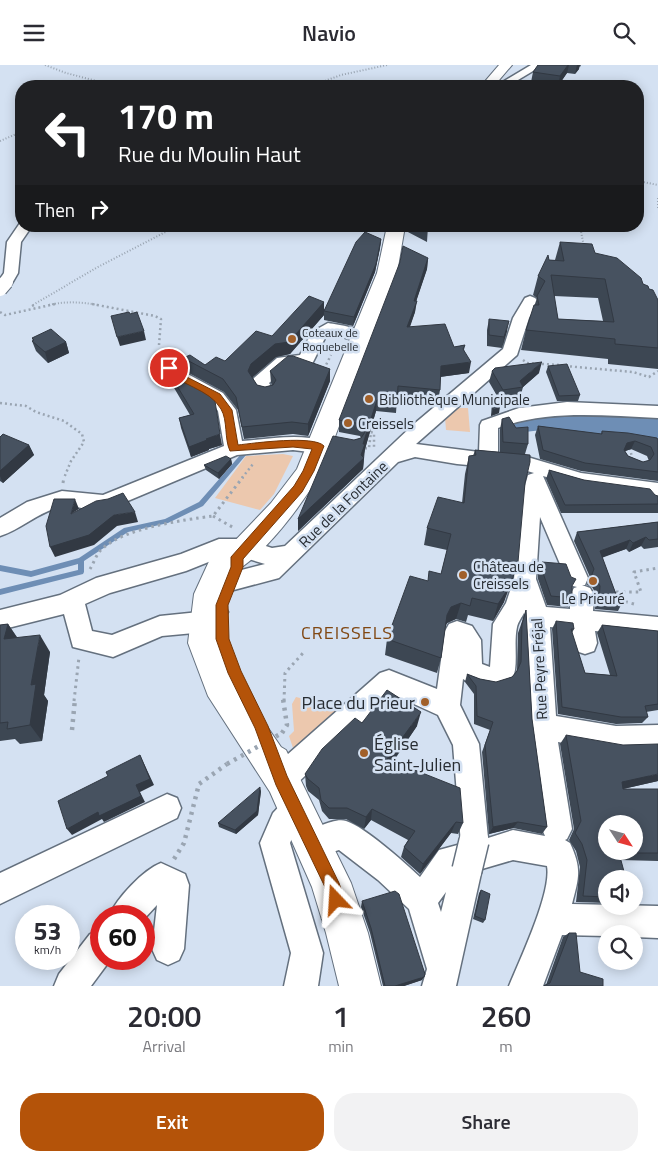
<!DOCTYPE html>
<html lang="en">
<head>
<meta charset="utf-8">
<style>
  body { margin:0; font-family:"Titillium Web",sans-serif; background:#f2f2f3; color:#2b2b33; height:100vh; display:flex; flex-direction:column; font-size:19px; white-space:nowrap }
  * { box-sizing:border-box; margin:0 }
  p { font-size:16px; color:#7c7c81 }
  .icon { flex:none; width:28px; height:28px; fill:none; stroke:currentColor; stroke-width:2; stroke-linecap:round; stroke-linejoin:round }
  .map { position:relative; height:921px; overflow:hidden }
  .side { display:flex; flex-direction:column; background:#fff; flex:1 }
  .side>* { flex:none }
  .top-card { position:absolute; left:15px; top:15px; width:629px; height:152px; border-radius:20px; box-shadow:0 2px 12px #0003; background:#202124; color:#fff; overflow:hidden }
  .needle { width:32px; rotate:126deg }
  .tools { position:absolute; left:598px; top:750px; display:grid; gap:10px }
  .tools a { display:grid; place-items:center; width:45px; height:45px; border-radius:50%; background:#fff; box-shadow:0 2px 12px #0003; font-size:25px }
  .speed { position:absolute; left:15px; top:840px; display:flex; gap:10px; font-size:25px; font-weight:700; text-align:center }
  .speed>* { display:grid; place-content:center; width:65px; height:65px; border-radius:50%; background:#fff; box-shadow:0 2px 12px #0003; line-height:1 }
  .speed small { font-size:12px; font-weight:400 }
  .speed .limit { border:8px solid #d22; background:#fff; color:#111 }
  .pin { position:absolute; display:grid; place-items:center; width:42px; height:42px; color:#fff; margin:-21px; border:2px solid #fff; border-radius:50%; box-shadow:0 1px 5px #0007 }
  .me { position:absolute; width:55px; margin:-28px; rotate:340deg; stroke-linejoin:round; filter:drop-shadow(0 0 4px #0008) }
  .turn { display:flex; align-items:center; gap:18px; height:105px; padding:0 20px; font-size:22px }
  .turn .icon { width:65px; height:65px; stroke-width:2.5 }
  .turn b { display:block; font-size:35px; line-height:42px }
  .then { display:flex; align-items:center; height:48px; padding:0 20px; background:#0003; gap:10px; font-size:19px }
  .eta { display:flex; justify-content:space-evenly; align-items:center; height:85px; text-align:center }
  .eta b { font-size:30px; font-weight:600; line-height:35px }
  .action { display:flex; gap:10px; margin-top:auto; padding:10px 20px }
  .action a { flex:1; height:58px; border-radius:20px; background:#b45309; color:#fff; font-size:20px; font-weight:600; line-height:58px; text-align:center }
  .action a+a { background:#f2f2f3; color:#2b2b33 }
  header { display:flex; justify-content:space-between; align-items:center; height:65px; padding:0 20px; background:#fff; font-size:22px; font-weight:600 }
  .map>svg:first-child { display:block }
  .green { fill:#ecc8ae }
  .water { fill:#6e8eb5 }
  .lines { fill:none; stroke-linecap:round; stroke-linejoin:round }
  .stream { fill:#6e8eb5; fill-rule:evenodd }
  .minor-casing { stroke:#64707e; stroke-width:3 }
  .major-casing { stroke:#64707e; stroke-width:2 }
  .path-far3 { stroke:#9aa5b2; stroke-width:2; stroke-dasharray:1 2; stroke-linecap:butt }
  .path-far2 { stroke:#9aa5b2; stroke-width:2.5; stroke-dasharray:2 3; stroke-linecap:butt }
  .path-far1 { stroke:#9aa5b2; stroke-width:3; stroke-dasharray:2.5 4; stroke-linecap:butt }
  .path { stroke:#9aa5b2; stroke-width:4.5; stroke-dasharray:3 5; stroke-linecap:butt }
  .minor { fill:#fff; fill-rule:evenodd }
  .major { fill:#fff; fill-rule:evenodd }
  .minor-bridge-far1-casing { stroke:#64707e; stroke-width:16; stroke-linecap:butt }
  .minor-bridge-casing { stroke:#64707e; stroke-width:32; stroke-linecap:butt }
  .path-bridge { stroke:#9aa5b2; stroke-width:4.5; stroke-dasharray:3 5; stroke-linecap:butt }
  .minor-bridge-far1 { stroke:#fff; stroke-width:14 }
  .minor-bridge { stroke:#fff; stroke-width:29 }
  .wall { fill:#3d4753; fill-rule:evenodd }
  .shaded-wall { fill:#323943 }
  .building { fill:#475260; stroke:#323943; fill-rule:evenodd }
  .route { fill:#b45309; stroke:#753606 }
  .poi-dot { fill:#a1602a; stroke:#d4e1f2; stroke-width:2 }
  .labels { text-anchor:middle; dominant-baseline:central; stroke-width:5; stroke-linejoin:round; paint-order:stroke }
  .far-poi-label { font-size:12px; fill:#272c32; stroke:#d4e1f2; text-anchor:start }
  .poi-label { font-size:15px; fill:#272c32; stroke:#d4e1f2; text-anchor:start }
  .street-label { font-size:15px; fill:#272c32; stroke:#d4e1f2 }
  .quarter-label { font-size:18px; letter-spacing:1px; fill:#804712; stroke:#d4e1f2 }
  .near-poi-label { font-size:18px; fill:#272c32; stroke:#d4e1f2; text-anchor:end }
</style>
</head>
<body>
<header><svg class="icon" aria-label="menu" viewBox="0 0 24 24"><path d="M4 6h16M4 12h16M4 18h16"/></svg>Navio<svg class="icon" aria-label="search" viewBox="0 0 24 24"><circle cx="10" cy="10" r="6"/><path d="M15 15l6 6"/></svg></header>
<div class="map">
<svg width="658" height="921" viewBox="0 0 658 921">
  <rect width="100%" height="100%" fill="#d4e1f2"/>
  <path class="green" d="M456,343H468L470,367L446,365L445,352Z
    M283,389L293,391L274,429L260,445L215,433L246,391Z
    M296,632L337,642L344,647L293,683L289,671L294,666L292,639Z"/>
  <path class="water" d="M559,346L658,352V375L612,368L610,371L542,365L516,368L508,356Z"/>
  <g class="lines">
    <path class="stream" d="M251,385L254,387L253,388L246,390L203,441L168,458L128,467L84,496V507L83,509L0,530V524L78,505V499L31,512L0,506V500L31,506L79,493L124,463L165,454L199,437L242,388Z"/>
    <defs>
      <path id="minor" d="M531,0H543L508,21H496Z
        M20,158L21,161H32L21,177L18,208L11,220H1L0,214L4,208L7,177Z
        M530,231L535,233L538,236L529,253L517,290L416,379L479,387L480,360L482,356L519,343L567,337L658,341V353C604,351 550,344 498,363V389L524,391L581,408L658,418V440L651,437L647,431L581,422L543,411L588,513L585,520H582L590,523L594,530L593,546L658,552V572L595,566L597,578L594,586L585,589L576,586L573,578L571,564L550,562L556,651L616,661L658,660V686L616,687L558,677L572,764L567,774L565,775L570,778C582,804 579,812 572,839L658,841V873L634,872V869H606V871L562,870L543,921H509C520,894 552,827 547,801L513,795L482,804L456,921H422L427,904L409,844L378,815L339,785C330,787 323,794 314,798L304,793L299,783C301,780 302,775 304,772C310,764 336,752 346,756C365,762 404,797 420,812L439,785L461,779L453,680L438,650L392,629L291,724L281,728L271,724L267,714L271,704L380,608L389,605L437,624L445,566L449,559L457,556L472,561L481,575L482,599L490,602L493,559L506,538L514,514L521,435L528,410L534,408L524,405L457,399L415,392L398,397L279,513L230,526L222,524L219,517L222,510L265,499L242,492H221L186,506L110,528L85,539L92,566L112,570L160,551L199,547L208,540L216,537L224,540L228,547L224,554L213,564L205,567L162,571L113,592L73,582L64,549L0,565V545L60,530L96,513L181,489L219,474H244L272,483L285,481L414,359L503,284L513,253L525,233ZM540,452L569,520L577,522L574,523L570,530V544L546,542L536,514ZM524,548L530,662L542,764L545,771L513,765L488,773L479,679L460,640L463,614C479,624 510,633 515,605C517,591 514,576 517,562C518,557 522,552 524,548ZM446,827L441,847L438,838Z
        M328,258C340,260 361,262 369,273L367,276L361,278L331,268L325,273L312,299L288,302L269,318L275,327L272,331L266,333L260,331L251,317L254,313L277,293L300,290L312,267Z
        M162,290L168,291L182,306L223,328L236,345L242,376C270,374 298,368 325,376L328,381L325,386L318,388L293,385L237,390L111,443C95,449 77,439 60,442C38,447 22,464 0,471V453L27,437L62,426L103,430L224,381L218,346L211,336L170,314L153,295L156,291Z
        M167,729L177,733L181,743L177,753L0,839V808Z
        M296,730L306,734L310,744C305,757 295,765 290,778L323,888L318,921H284L291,888L260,778L273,748L286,734Z
        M161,798L185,809L189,820L184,884L179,895L168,900L157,895L152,884L157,840L144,854V851H109C117,833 143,805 161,798Z
        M101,864V894H111L91,921H54L59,909L90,869Z"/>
      <path id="major" d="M499,0H512L494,21H481Z
        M387,161H405L397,208L322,406C303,438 265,491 232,508L224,529L220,578L233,612L281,682L286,685L351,818L368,868L381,921H339L326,868L312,822L270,727L208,631L188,578L194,529L211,492L227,484L271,438L297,404L377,208Z"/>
    </defs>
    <use href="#minor" class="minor-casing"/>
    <use href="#major" class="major-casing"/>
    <path class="path-far3" d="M45,0L66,8L116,21
      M311,21L341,10L387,0
      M0,76L21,67
      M638,116L658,120
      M658,133V145
      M580,161L584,182
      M33,240L96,203L177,161
      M49,240C66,236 81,237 98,240"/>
    <path class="path-far2" d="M92,239L155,251L161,254L159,280
      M32,241L36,239
      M0,247L5,250L55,239
      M523,295L527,298L559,300
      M565,301L633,307L649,312L658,306
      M324,304L331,290
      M0,338L26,341L36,347L64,356L82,369L84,377L71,396L64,413
      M630,383L632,393
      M360,384L369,383L371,367L374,368V384
      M242,413L253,399"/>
    <path class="path-far1" d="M63,418L64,412
      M213,451L234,463
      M90,504C94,498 96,489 102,484C124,463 183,455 213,451L243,412
      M619,534L617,527H641L634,507L658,503
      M619,535L634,539
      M74,636L79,592
      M284,636L285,608L303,588"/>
    <path class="path" d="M72,665L75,634
      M282,668L287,660L283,634
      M174,794L184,778L199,719L227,699"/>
    <use href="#minor" class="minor"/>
    <use href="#major" class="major"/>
    <defs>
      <path id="minor-bridge-far1" d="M0,224L6,217"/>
      <path id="minor-bridge" d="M467,805L474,776"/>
    </defs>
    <use href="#minor-bridge-far1" class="minor-bridge-far1-casing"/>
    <use href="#minor-bridge" class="minor-bridge-casing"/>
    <path class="path-bridge" d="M227,699L282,668"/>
    <use href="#minor-bridge-far1" class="minor-bridge-far1"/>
    <use href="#minor-bridge" class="minor-bridge"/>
  </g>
  <path class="wall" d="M538,0H577L576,5L577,0H581L580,2L579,1V4L575,9L567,8L558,21L531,17L533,7Z
    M406,161H428L427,177L406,166Z
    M381,174L380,183L375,207L353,261L324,255V250L290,289L276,292L252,312L257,320L265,322L272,320L271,318L270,306L330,304V316L308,371L293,369L244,374L238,345L224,327L185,306L183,293L205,300L225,296L272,271L324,237V245Z
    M560,177L595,188L643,219L649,224L658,235V304L608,299V294L521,285L526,265L537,233L533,230L538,211L549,195H555ZM554,231L598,233L603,256L558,254Z
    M428,193L427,204L416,236L415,247L410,262L454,282L465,280L464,285L469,308L440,312V325L438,336L397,333L396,348L376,346L365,384L363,404L298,466L354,375L361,373L360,371L339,367V355Z
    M489,254L507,266L502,283L487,281V265Z
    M32,273L66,277L69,288L48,298L36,286L32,276H33Z
    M548,301L580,330L578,336H557L546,307Z
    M168,306L222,380L209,384V385L191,392L181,363L179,353L190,350L170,316Z
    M492,306L539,308L523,322L520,333L500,336L489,317Z
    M494,331L499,348L491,351L492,337Z
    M502,354L516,363L528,379L525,389V418L504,537L493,556L468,550L466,557L456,554L447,558L445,562L441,593L437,608L385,590L387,574L428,516L441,509L447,485L424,480L427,463L462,438L465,409L469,391H473L475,385L500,387V364Z
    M538,361L601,369L602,366L658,375V416L581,406L540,394L535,370ZM631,384L647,391L649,396L643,397L628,391L625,386Z
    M0,372L29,380L34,390L3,418L0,416Z
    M231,394L232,399L219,414L206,405L204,400Z
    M549,405L584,415L658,431V448H561L546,414Z
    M658,457V482L644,484L641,481L629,487L626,484L602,492L617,532L622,538L618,546L595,544L596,529L592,522L587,520L590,512L574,476L577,467Z
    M542,497L572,522V533L568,542L547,540L538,514V506Z
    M526,545L532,654L547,762L542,769L513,763L489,769L482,687L490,665L474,659V629L465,617L467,609L480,614L496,617L512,612L516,608L517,605L518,568Z
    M556,556L574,564L572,568L585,608L610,610L597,568L602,560L658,566V645L646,647L648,652L642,658L616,659L558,649L552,564Z
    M8,559L17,572L50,587L44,630L48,636L42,676L20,679L15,674L0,676V560Z
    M362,658L417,661L393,697L463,758L458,769L451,768L420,809L401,792L404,782L408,775L371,755L364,764L346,754H329L322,746L319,735L308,726L306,721L305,709Z
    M566,670L658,716L623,724H658V796L621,795L606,814V838L576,837L580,802L576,786L569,775L574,764L560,679Z
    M261,726L258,750L236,769L219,762L218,758Z
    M481,825L485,855L483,858L473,854L479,828Z
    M362,836L422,915L404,921H383L370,868L361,842Z
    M569,868L580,907L603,921H543L546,920L563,872Z"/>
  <path class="shaded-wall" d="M568,0H569L567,8L558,21L560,11Z
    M577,0H580L579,4L575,9Z
    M381,174L380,183L375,207L353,261L354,252Z
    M428,193L427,204L415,240L417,236L415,247L405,274L407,262L414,236Z
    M324,237V250L290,289L276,292L253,312L249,318L248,306L251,299Z
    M509,256L507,266L502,283L504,272Z
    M144,266L146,275L120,281L117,272Z
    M66,277L69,288L48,298L45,287Z
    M471,297L469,308L439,312L441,301Z
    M542,297L539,308L523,322L520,316Z
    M330,304V316L308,371V359Z
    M377,335L376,346L365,384L363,393H364L363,404L298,466V454L361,390L363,379Z
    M500,342L499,348L491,351L493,345Z
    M220,369L222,380L209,384V385L191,392L189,382L206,374Z
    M635,376L631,384L623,387L627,378Z
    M29,380L34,390L3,418L0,411V406Z
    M231,394L232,399L219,414L218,408Z
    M75,434L79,444L71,449Z
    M135,447L138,457L117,461L94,480L55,492L50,482L114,450Z
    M646,472L641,481L629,487L633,478Z
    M630,475L626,484L596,495L600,486Z
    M510,521L504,537L493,556L498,539Z
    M461,538L456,554L447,558L443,566L447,550L451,542Z
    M8,559L19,576L4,574Z
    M40,570L50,587L44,630L48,636L42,676L30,660L31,620Z
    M421,647L417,661L385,707L387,694Z
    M140,690L154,720L140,727L145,737L104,757L102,754L72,770L67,764L136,720Z
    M658,709V716L614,726L622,717Z
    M260,722L261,726L258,750L236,769L235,765Z
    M372,744L371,755L364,764L366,752Z
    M456,757L451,768L420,809L423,799Z
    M518,757L513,763L489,769L493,762Z
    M424,912L422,915L404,921H395Z"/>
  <path class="building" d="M538,0H568L560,11L533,7Z
    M418,161H428V166Z
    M365,167L381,174L376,199L354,252L324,246L356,177Z
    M560,177L592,179L595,188L617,193L641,213L643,219L648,221L649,224L653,225L658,235V283L615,279V274L526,265L534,240H539L537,231L545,216L538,211L548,190L549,195L564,196ZM551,210L605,214L614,257L558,254Z
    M403,181L428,193L414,236H417L407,262L445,259L454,282L465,280L463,284L471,297L441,301L440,325L398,321L397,336L377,335L363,379H365L361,390L364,393L298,454L333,371L354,375L361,373L365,367L361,359L339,355L400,197Z
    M309,231L324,237L289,277L275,279L251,299L248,306L257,320L265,322L273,320L276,315L270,306L288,291H293L330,304L308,359L292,357L242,362L236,332L223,314L183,293L190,290L205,300L216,292L225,296L256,266L272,271Z
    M129,247L130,249L137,247L144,266L117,272L111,251Z
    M489,254L509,256L504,272L489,270Z
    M51,264L66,277L45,287L32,276L34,275L32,273Z
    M542,297L520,316L523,322L503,325L492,306L495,303Z
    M567,299L580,330L559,331L548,301Z
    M168,306L208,327L215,336L220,369L206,374L207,375L189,382L179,353L194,349Z
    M494,331L500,342L493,345Z
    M509,352L516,363L528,362V379L503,377L502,354Z
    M538,361L602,369V366L628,368L657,373L658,375V407L585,398L543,385ZM635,376L651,382L654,389L650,395L643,397L628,391L624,385L627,378Z
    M3,369L29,380L0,406V372Z
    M475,385L530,390V397L525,418L518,497L510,521L498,539L472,533L470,541L461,538L451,542L447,550L441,593L387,574L410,511L428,516L429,506L441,509L451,469L427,463L438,432L464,438L469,391L476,390Z
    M226,391L231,394L218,408L204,400Z
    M549,405L584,415L650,424L655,430L658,431V439L565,440Z
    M123,428L135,447L114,450L89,470L50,482L46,461L54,434H75L71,449L96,436L108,434Z
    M658,457V474L649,475L646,472L633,478L630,475L600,486L617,532H621L622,538L599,536L600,521L596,514L591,512L594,504L577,467Z
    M542,497L566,499L571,512L576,514L572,521V533L551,531L542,505Z
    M526,545L532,654L547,762L518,757L493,762L485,680L493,657L477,651L476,621L467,609L480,614L496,617L512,612L517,606L521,597L522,559Z
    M556,556L573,558L574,564H571L585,608L617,611L602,560L658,566V639L645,641L648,652H621L562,642Z
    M8,559L4,574L40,570L31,620L36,619L30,660L7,664L8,657L0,658V560Z
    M387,625L421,647L387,694L460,723L463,758L456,757L423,799L404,782L415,766L372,744L366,752L347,743H329L321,735L319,723L308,714L305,709L322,684L355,653L362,658Z
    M566,670L623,680L658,679V709L622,717L623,724H658V788H619L626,814H606V832L583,831L587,795L582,779L575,768L581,756ZM606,759H634V786H606Z
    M140,690L150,714L136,720L141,731L99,751L98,747L67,764L58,736L108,711L106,707Z
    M260,722L257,746L235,765L218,758Z
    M481,825L490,829L485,855L475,851Z
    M395,826L399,829L425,909L424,912L395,921H385L371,863L362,836Z
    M569,868H576L580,907L603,914V921H544L545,920L550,918Z"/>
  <path class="route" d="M169,300L179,308L220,329L232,345L238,380C255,378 314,370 324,381L314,406L302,427L243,494V502L228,540L229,574L241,606L268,661L287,711L339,818L345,835L342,841L336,843L331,841L324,820L276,720L255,663L228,608L216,574V540L231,502V492L294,421L303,406L312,384L293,382L230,386C224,373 228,356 221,344C209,323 179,321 165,303Z"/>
  <g class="poi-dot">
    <circle cx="292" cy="274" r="5"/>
    <circle cx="369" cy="334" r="5"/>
    <circle cx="348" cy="358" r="5"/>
    <circle cx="463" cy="510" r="5"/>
    <circle cx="593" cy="516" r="5"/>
    <circle cx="425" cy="637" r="5"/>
    <circle cx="364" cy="688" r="5"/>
  </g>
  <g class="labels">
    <g class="far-poi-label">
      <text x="302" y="267">Coteaux de<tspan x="302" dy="14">Roquebelle</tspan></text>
    </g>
    <g class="poi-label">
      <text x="379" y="334">Bibliothèque Municipale</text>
      <text x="358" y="358">Creissels</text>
      <text x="473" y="501">Château de<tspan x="473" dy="17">Creissels</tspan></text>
      <text x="593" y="533" text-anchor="middle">Le Prieuré</text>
    </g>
    <g class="street-label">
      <text transform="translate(343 439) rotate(-44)">Rue de la Fontaine</text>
      <text transform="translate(539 604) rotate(-93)">Rue Peyre Fréjal</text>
    </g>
    <g class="quarter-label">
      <text x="347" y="567">CREISSELS</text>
    </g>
    <g class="near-poi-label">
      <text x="415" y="637">Place du Prieur</text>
      <text x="374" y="678" text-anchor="start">Église<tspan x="374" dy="21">Saint-Julien</tspan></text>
    </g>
  </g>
</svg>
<div class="tools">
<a><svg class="needle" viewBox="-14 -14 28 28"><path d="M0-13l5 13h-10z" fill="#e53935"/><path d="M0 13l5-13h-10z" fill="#7c7c81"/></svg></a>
<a><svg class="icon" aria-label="sound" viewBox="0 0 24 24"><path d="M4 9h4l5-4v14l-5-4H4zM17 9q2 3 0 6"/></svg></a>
<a><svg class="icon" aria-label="search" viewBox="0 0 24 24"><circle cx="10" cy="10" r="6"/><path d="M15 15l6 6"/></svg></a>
</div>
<div class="speed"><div>53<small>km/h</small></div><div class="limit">60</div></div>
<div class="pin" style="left:169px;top:303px;background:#d93025"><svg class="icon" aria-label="arrive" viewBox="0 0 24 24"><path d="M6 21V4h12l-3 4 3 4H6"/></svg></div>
<svg class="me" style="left:336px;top:835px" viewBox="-20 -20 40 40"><path d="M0-17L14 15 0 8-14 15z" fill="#b45309" stroke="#fff" stroke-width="4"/></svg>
<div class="top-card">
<div class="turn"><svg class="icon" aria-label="left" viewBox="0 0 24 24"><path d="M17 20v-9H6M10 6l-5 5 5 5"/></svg><div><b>170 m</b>Rue du Moulin Haut</div></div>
<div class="then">Then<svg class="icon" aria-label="right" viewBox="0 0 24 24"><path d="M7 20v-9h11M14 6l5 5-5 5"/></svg></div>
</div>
</div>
<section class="side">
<div class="eta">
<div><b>20:00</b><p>Arrival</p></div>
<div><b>1</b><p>min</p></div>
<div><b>260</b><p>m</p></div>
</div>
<div class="action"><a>Exit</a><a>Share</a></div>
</section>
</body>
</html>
